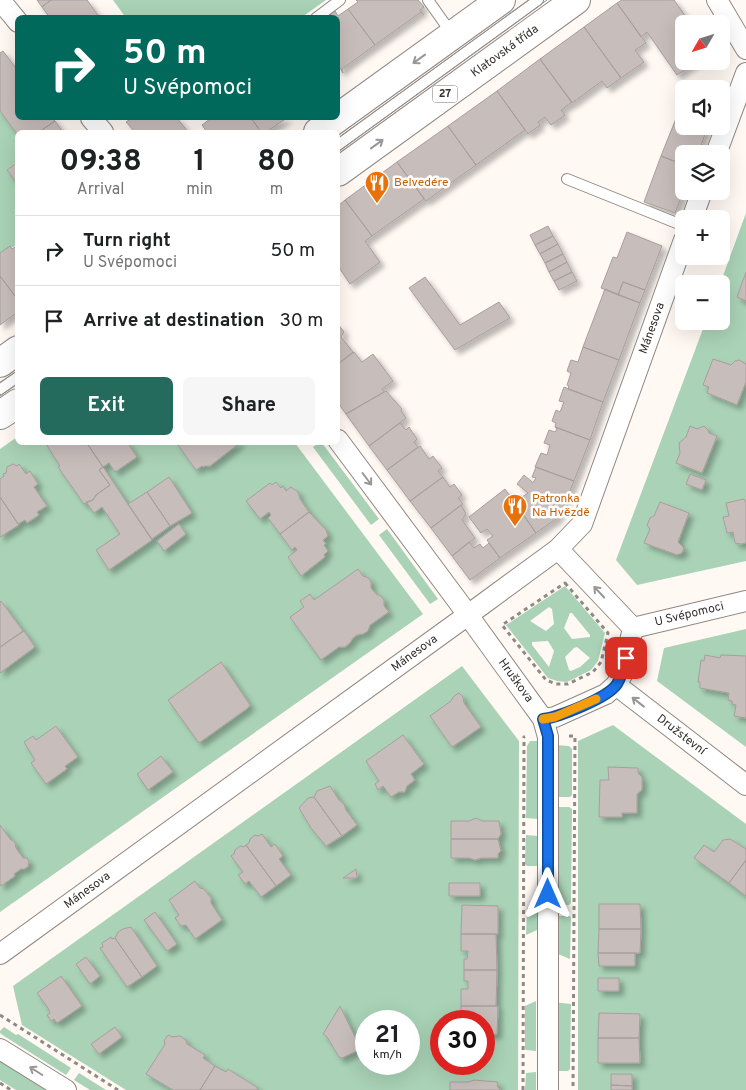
<!DOCTYPE html>
<html lang="en">
<head>
<meta charset="utf-8">
<style>
  body { margin:0; font-family:Overpass,sans-serif; background:#f6f6f6; color:#202124; height:100vh; display:flex; flex-direction:column; font-size:19px; white-space:nowrap }
  * { box-sizing:border-box; margin:0 }
  p { font-size:16px; color:#757577 }
  .icon { flex:none; width:28px; height:28px; fill:none; stroke:currentColor; stroke-width:2; stroke-linecap:round; stroke-linejoin:round }
  .map { position:relative; flex:1; overflow:hidden }
  .drawer { position:absolute; left:15px; top:130px; width:325px; height:315px; display:flex; flex-direction:column; background:#fff; border-radius:8px; box-shadow:0 5px 20px #0002 }
  .drawer>* { flex:none }
  .top-card { position:absolute; left:15px; top:15px; width:325px; height:105px; border-radius:8px; box-shadow:0 5px 20px #0002; background:#00695c; color:#fff; overflow:hidden }
  .needle { width:32px; rotate:231deg }
  .buttons { position:absolute; left:675px; top:15px; display:grid; gap:10px }
  .buttons a { display:grid; place-items:center; width:55px; height:55px; border-radius:8px; background:#fff; box-shadow:0 5px 20px #0002; font-size:25px }
  .speed { position:absolute; left:355px; top:1010px; display:flex; gap:10px; font-size:25px; font-weight:700; text-align:center }
  .speed>* { display:grid; place-content:center; width:65px; height:65px; border-radius:50%; background:#fff; box-shadow:0 5px 20px #0002; line-height:1 }
  .speed small { font-size:12px; font-weight:400 }
  .speed .limit { border:8px solid #d22; background:#fff; color:#111 }
  .pin { position:absolute; display:grid; place-items:center; width:42px; height:42px; color:#fff; margin:-21px; border-radius:10px; box-shadow:0 2px 8px #0006 }
  .me { position:absolute; width:55px; margin:-28px; rotate:0deg; stroke-linejoin:round; filter:drop-shadow(0 0 4px #0008) }
  .turn { display:flex; align-items:center; gap:18px; height:105px; padding:0 25px; font-size:22px }
  .turn .icon { width:65px; height:65px; stroke-width:2.5 }
  .turn b { display:block; font-size:35px; line-height:42px }
  .eta { display:flex; justify-content:space-evenly; align-items:center; height:85px; text-align:center }
  .eta b { font-size:30px; font-weight:700; line-height:35px }
  .action { display:flex; gap:10px; margin-top:auto; padding:10px 25px }
  .action a { flex:1; height:58px; border-radius:8px; background:#246a5d; color:#fff; font-size:20px; font-weight:700; line-height:58px; text-align:center }
  .action a+a { background:#f6f6f6; color:#202124 }
  ul { padding:0; list-style:none }
  li { display:flex; align-items:center; gap:15px; height:70px; padding:0 25px; border-top:1px solid #e0e0e0 }
  li div { flex:1 }
  li b { display:block; font-size:19px }
  li em { font-style:normal }
  .map>svg:first-child { display:block }
  .green { fill:#a9d2b6; fill-rule:evenodd }
  .building { fill:#c7bdbb; stroke:#a89e9c; filter:url(#shadow) }
  .lines { fill:none; stroke-linecap:round; stroke-linejoin:round }
  .service-casing { stroke:#908983; stroke-width:12 }
  .minor-casing { stroke:#908983; stroke-width:22 }
  .primary-casing { stroke:#908983; stroke-width:30 }
  .path { stroke:#8f8a87; stroke-width:3; stroke-dasharray:4 4; stroke-linecap:butt }
  .service { stroke:#fff; stroke-width:10 }
  .minor { stroke:#fff; stroke-width:20 }
  .primary { stroke:#fff; stroke-width:28 }
  .tram { stroke:#95908c; stroke-width:1 }
  .oneway { stroke:#999796 }
  .route-casing { stroke:#114b97; stroke-width:12 }
  .route { stroke:#1a73e8; stroke-width:9 }
  .slow { stroke:#f59e0b; stroke-width:9 }
  .labels { text-anchor:middle; dominant-baseline:central; stroke-width:5; stroke-linejoin:round; paint-order:stroke }
  .shield { fill:#fff; stroke:#706d6c; stroke-width:1 }
  .shield-label { font-size:11px; font-weight:bold; fill:#332f2d }
  .street-label { font-size:12px; fill:#332f2d; stroke:#fff }
  .food-label { font-size:12px; fill:#c56008; stroke:#fff; text-anchor:start }
</style>
</head>
<body>
<div class="map">
<svg width="746" height="1090" viewBox="0 0 746 1090">
  <defs>
    <filter id="shadow"><feDropShadow dx="4.5" dy="4.5" stdDeviation="2.5" flood-color="#0004"/></filter>
  </defs>
  <rect width="100%" height="100%" fill="#fff8f3"/>
  <path class="green" d="M113,0H326L302,17L126,18Z
    M0,111L18,135L17,162L7,170L16,181L17,180V245L0,253Z
    M746,213V561L637,585L616,560L706,321H721V284H720Z
    M17,437L18,442L295,443L423,614L0,912V449Z
    M320,442L322,443L379,519L371,525L313,447Z
    M387,529L438,599L430,604L379,535Z
    M565,586L605,633L598,661L591,670L567,682L557,681L548,678L506,625ZM549,607L552,609L554,624L546,631L530,621ZM570,613H572L590,635V637L572,639L564,628ZM548,641L554,651L549,667L532,645V642ZM577,647L590,658L580,667L571,671L569,670L565,657L574,648Z
    M746,629V747L657,681L664,648Z
    M462,666L519,741L518,1090H126L22,1025L13,986ZM366,1021H409V1064H366ZM441,1021H484V1064H441Z
    M613,725L746,824V1090H578V741Z
    M530,741H538V819L526,818L527,746Z
    M555,745L569,746L572,749V795L570,797H554Z
    M554,807H569L572,809L571,903L569,905H554Z
    M526,835L538,836L537,866H527L525,864Z
    M527,908H537V930L526,935Z
    M554,916H570L571,918L570,959L553,952Z
    M536,1001V1051L526,1050L525,1049V1006Z
    M553,1002L571,1004L570,1069L568,1071H553Z
    M4,1027L16,1035L18,1034L71,1068L66,1075L4,1036L0,1033V1031Z
    M0,1055L54,1090H16L0,1080Z
    M536,1072V1090H525L526,1073Z
    M79,1073L106,1090H90L74,1080Z"/>
  <path class="building" d="M37,0H51L42,7Z
    M51,0H87L100,18H50L42,7Z
    M356,0H418L424,7L420,10L424,15L421,12L375,45L348,9L358,2Z
    M622,0H674L691,24H684V61H697L677,75L647,32L641,37L617,3Z
    M617,3L646,43L635,50L644,62L621,78L584,27Z
    M348,9L375,45L342,69L343,73L340,68L338,70V18H326L335,11L338,16Z
    M584,27L621,78L607,88L602,81L572,103L540,59Z
    M3,51L18,71V118H52L55,121L39,132H18V135L0,111V53Z
    M540,59L572,102L561,110L565,115L551,125L545,117L538,122L540,125L528,134L497,91Z
    M497,91L525,130L476,165L448,126Z
    M679,111L684,113V126H708L698,154H684V165L661,156Z
    M132,118H177L188,132H135L126,122Z
    M209,118H251L261,132H207L202,125L210,119Z
    M251,118H287L266,132H261Z
    M55,121L63,132H39Z
    M448,126L476,165L426,201L397,162Z
    M661,156L684,165V190L675,213L644,202Z
    M18,162V180L16,182L7,170Z
    M397,162L424,199L372,236L345,200Z
    M345,200L372,236L365,241L380,262L350,284L338,266V206Z
    M548,226L553,236L535,245L530,235Z
    M627,232L662,246L645,290L623,282L618,295L601,288L613,257L617,258Z
    M553,236L558,244L540,254L535,245Z
    M558,244L563,254L545,263L540,254Z
    M18,245V300L0,276V253L10,246L12,249Z
    M563,254L567,262L549,272L545,263Z
    M567,262L572,272L554,281L549,272Z
    M572,272L577,281L559,290L554,281Z
    M746,272V301L737,297Z
    M0,276L18,300V312L0,325Z
    M425,277L460,325L499,302L510,318L455,350L409,288Z
    M623,282L645,290L640,303L618,295Z
    M605,289L640,303L619,360L583,347Z
    M338,324L344,332L341,337L353,352L338,364Z
    M583,347L619,360L603,402L568,389L569,386L567,385L571,373L567,371L571,360L578,362Z
    M354,352L362,362L373,354L393,381L382,389L384,392L346,414L338,403V364Z
    M713,359L731,365L735,361L739,360L746,364V382L737,405L707,393L709,387L703,385Z
    M564,387L603,402L590,440L555,427L556,423L552,421L556,410L560,412L564,402L559,401Z
    M386,391L402,409L401,411L406,418L369,446L346,414Z
    M400,423L406,430L409,427L417,439L414,442L418,447L387,470L369,446Z
    M690,426L697,429L704,426L708,430L709,433L717,436L702,473L676,463L680,453L679,443L686,437Z
    M555,427L590,440L574,481L535,467L541,453L547,455L550,445L544,443L549,430L555,432L557,429Z
    M47,442H86L103,467L99,470L110,485L96,495L93,500L84,504L58,467L60,466L46,444Z
    M86,442H127L137,457L115,472L109,463L103,467Z
    M176,442H241L210,466H205L203,467L202,466L196,470Z
    M420,446L429,459L433,456L442,468L438,471L443,477L410,501L387,470Z
    M13,464L17,466L19,464L26,474L30,471L38,484L34,487L47,506L37,512L39,515L27,523L25,520L18,524L0,497V479L4,476L3,474L6,473L7,467Z
    M103,467L152,540L109,570L96,550L120,534L102,507L94,513L86,502L93,500L96,495L110,485L99,470Z
    M536,467L574,481L562,510L558,515L559,517L536,533L513,500L521,495L522,497L528,493L517,484L524,475L533,483L536,478L532,477Z
    M690,474L706,480L702,490L686,484Z
    M169,477L192,513L170,526L147,492Z
    M443,477L450,487L454,484L462,495L458,498L463,504L431,528L410,501Z
    M276,482L281,488L283,486L286,491L291,487L298,492L300,499L309,512L280,534L268,518L271,515L269,512L260,519L246,501L270,483L272,485Z
    M505,489L536,533L500,558L487,540L493,536L487,529L481,533L469,517Z
    M147,492L170,526L152,539L128,504Z
    M0,497L19,525L0,537Z
    M744,499L746,503V543L741,544L735,543L733,532L727,533L723,517L729,516L726,503Z
    M660,502L689,513L678,542L684,548L682,553L677,555L644,543L650,529L647,525L650,518L654,516Z
    M461,505L466,514L462,520L475,538L452,556L431,528Z
    M309,512L326,530L328,536L323,540L326,544L324,545L328,551L324,555L325,557L301,576L288,557L297,550L295,547L292,550L280,534Z
    M179,524L186,534L164,551L157,541Z
    M469,542L474,548L480,544L483,548L489,543L500,558L470,580L452,556Z
    M358,569L363,576L369,578L371,582V588L376,594L381,596L384,600V606L389,612L370,625L368,631L363,634L357,635L353,638L350,643L345,647H339L321,660L290,617L304,607L300,601L310,594L314,600Z
    M1,601L23,631L0,647V602Z
    M24,631L35,647L0,673V647Z
    M705,655L720,658L721,655L746,656V718L734,716L736,705L732,704V701L728,700L729,693L700,688V682H698L701,660L704,661Z
    M221,662L250,705L248,708L199,743L168,700Z
    M459,693L463,697L464,703L481,727L452,747L430,716L451,701L454,696Z
    M56,726L78,757L65,766L67,769L46,784L31,763L35,760L24,742L33,736L36,740Z
    M403,735L424,764L411,774L415,780L407,786L405,792H399L391,797L383,786L378,790L375,784L379,781L366,761Z
    M161,756L173,772L148,790L137,774Z
    M608,767L638,768V773L642,777V790L637,794V813H622V817H599L600,780H609Z
    M330,786L339,800L344,804L346,810L357,825L342,836L314,797L317,791Z
    M314,797L342,836L326,846L311,828L299,808L308,798Z
    M476,818L482,821H499L501,834L498,839H451V821H469Z
    M0,825L10,839L15,842L16,848L23,858H27L29,862L28,867L24,869H21L14,874L15,876L1,886L0,884Z
    M262,834L271,847L275,844L283,856L279,859L291,875L276,886L246,845L249,843L250,839L255,835L259,836Z
    M451,839H498L501,851L498,854V858H482L475,860L469,858H451Z
    M730,839L746,849V860L729,883L694,858L704,845L714,852L723,840Z
    M246,845L276,886L261,897L249,881L245,884L238,875L243,872L231,856L234,854L235,850L240,846L244,847Z
    M746,860V896L729,883Z
    M356,869L357,878H343Z
    M195,881L200,888L204,889L211,898V903L222,920L195,939L186,925L181,926L175,918L179,915L169,900Z
    M449,883H480V896H449Z
    M599,904H640L641,929H599Z
    M462,905L498,906V934H461Z
    M155,912L177,944L167,951L144,920Z
    M131,927L157,966L142,977L115,938L118,932L123,929Z
    M599,929H641L640,953H598Z
    M461,934H498L496,935L497,970H464V959H467L468,951H461Z
    M111,937L112,939L115,938L142,977L127,987L100,948L103,947L102,943Z
    M598,953H635V966H599Z
    M86,957L100,976L90,984L76,964Z
    M464,970H497L496,1006H498H461V989H468V981H464Z
    M61,976L82,1006L57,1023L54,1019L51,1021L47,1015L50,1013L48,1008L37,993Z
    M598,978H619V991H598Z
    M340,1006L361,1049L342,1058L339,1057L327,1037L323,1034Z
    M461,1006H498L497,1034L484,1035V1021H461Z
    M599,1013L640,1014L639,1038H598Z
    M115,1027L122,1037L99,1054L91,1044Z
    M168,1035L172,1037L180,1036L186,1040L187,1044L205,1055L203,1058L215,1066L200,1090H173L146,1074L165,1044L164,1041Z
    M598,1038H639L640,1063H598Z
    M215,1066L226,1072L228,1069L258,1088L256,1090H200Z
    M611,1074H632V1086L611,1085Z
    M474,1080L498,1082L497,1086L500,1090H450V1082H468Z
    M611,1085L632,1086V1090H611Z"/>
  <g class="lines">
    <defs>
      <path id="service" d="M428,0L452,34
        M316,18L340,0
        M338,145L538,0
        M567,179L684,226
        M0,389L18,377"/>
      <g id="minor">
        <path d="M0,0L18,22"/>
        <path d="M717,0L746,49"/>
        <path d="M91,118L103,132"/>
        <path d="M716,154L746,73"/>
        <path d="M692,219L702,191"/>
        <path id="s1" d="M338,440L457,600L543,719L548,737V1090"/>
        <path d="M558,549L633,628"/>
        <path id="s2" d="M633,628L746,601"/>
        <path id="s3" d="M616,685L746,785"/>
        <path d="M543,719L555,717L606,694L616,685L623,673L633,628"/>
        <path id="s4" d="M0,954L483,604L558,549L582,524L684,240"/>
        <path d="M0,1049L66,1090"/>
      </g>
      <g id="primary">
        <path d="M318,132L501,0"/>
        <path id="s5" d="M338,172L576,0"/>
        <path d="M0,363L18,350"/>
        <path d="M0,415L18,403"/>
      </g>
    </defs>
    <use href="#service" class="service-casing"/>
    <use href="#minor" class="minor-casing"/>
    <use href="#primary" class="primary-casing"/>
    <path class="path" d="M565,583L608,633L601,662L593,672L568,684H556L546,680L502,625Z
      M569,736H575L573,1090
      M0,1015L118,1090
      M0,1083L11,1090
      M523,1090L524,737H525"/>
    <use href="#service" class="service"/>
    <use href="#minor" class="minor"/>
    <use href="#primary" class="primary"/>
    <path class="tram" d="M338,138L529,0
      M338,152L547,0
      M0,383L18,370
      M0,396L18,383"/>
  </g>
  <defs><path id="oneway-shaft" d="M-6 0H5M1.5-3L5.5 0L1.5 3" fill="none" stroke-width="1.6" stroke-linecap="round" stroke-linejoin="round" transform="scale(1.25)"/></defs>
  <g class="oneway">
    <use href="#oneway-shaft" transform="translate(419 59) rotate(144)"/>
    <use href="#oneway-shaft" transform="translate(377 144) rotate(-36)"/>
    <use href="#oneway-shaft" transform="translate(367 479) rotate(53)"/>
    <use href="#oneway-shaft" transform="translate(599 592) rotate(-133)"/>
    <use href="#oneway-shaft" transform="translate(638 702) rotate(-142)"/>
    <use href="#oneway-shaft" transform="translate(36 1071) rotate(-148)"/>
  </g>
  <g class="lines">
    <defs>
      <path id="route" d="M548,894V736L543,719C559,717 608,698 617,684C622,676 624,667 626,658"/>
    </defs>
    <use href="#route" class="route-casing"/>
    <use href="#route" class="route"/>
    <path class="slow" d="M543,719L555,717L596,699"/>
  </g>
  <defs>
    <symbol id="restaurant-pin" viewBox="-11 -11 22 30"><path d="M0 17L-7.5 6A9.5 9.5 0 1 1 7.5 6Z" fill="#e8710a" stroke="#fff"/><path d="M-5-6h1v4h1v-4h1v4h1v-4h1v5L-1.5 .5V6h-2V.5L-5-1ZM5-6V6H3V1.5H1.5Q1.5-4 5-6Z" fill="#fff"/></symbol>
  </defs>
  <g fill-rule="evenodd">
    <use href="#restaurant-pin" x="363" y="169" width="28" height="38"/>
    <use href="#restaurant-pin" x="501" y="492" width="28" height="38"/>
  </g>
  <g class="labels">
    <rect class="shield" x="432.5" y="85.5" width="25" height="17" rx="4"/>
    <g class="shield-label">
      <text x="445" y="94">27</text>
    </g>
    <g class="street-label">
      <text stroke="none"><textPath href="#s5" startOffset="206">Klatovská třída</textPath></text>
      <text stroke="none"><textPath href="#s4" startOffset="932">Mánesova</textPath></text>
      <text stroke="none"><textPath href="#s2" startOffset="58">U Svépomoci</textPath></text>
      <text stroke="none"><textPath href="#s4" startOffset="512">Mánesova</textPath></text>
      <text stroke="none"><textPath href="#s1" startOffset="299">Hruškova</textPath></text>
      <text stroke="none"><textPath href="#s3" startOffset="82">Družstevní</textPath></text>
      <text stroke="none"><textPath href="#s4" startOffset="108">Mánesova</textPath></text>
    </g>
    <g class="food-label">
      <text x="394" y="183">Belvedére</text>
      <text x="532" y="499">Patronka<tspan x="532" dy="14">Na Hvězdě</tspan></text>
    </g>
  </g>
</svg>
<div class="buttons">
<a><svg class="needle" viewBox="-14 -14 28 28"><path d="M0-13l5 13h-10z" fill="#e53935"/><path d="M0 13l5-13h-10z" fill="#757577"/></svg></a>
<a><svg class="icon" aria-label="sound" viewBox="0 0 24 24"><path d="M4 9h4l5-4v14l-5-4H4zM17 9q2 3 0 6"/></svg></a>
<a><svg class="icon" aria-label="layers" viewBox="0 0 24 24"><path d="M12 4l9 5-9 5-9-5zM3 14l9 5 9-5"/></svg></a>
<a>+</a>
<a>−</a>
</div>
<div class="speed"><div>21<small>km/h</small></div><div class="limit">30</div></div>
<div class="pin" style="left:626px;top:658px;background:#d93025"><svg class="icon" aria-label="arrive" viewBox="0 0 24 24"><path d="M6 21V4h12l-3 4 3 4H6"/></svg></div>
<svg class="me" style="left:548px;top:894px" viewBox="-20 -20 40 40"><path d="M0-17L14 15 0 8-14 15z" fill="#1a73e8" stroke="#fff" stroke-width="4"/></svg>
<div class="top-card">
<div class="turn"><svg class="icon" aria-label="right" viewBox="0 0 24 24"><path d="M7 20v-9h11M14 6l5 5-5 5"/></svg><div><b>50 m</b>U Svépomoci</div></div>
</div>
<section class="drawer">
<div class="eta">
<div><b>09:38</b><p>Arrival</p></div>
<div><b>1</b><p>min</p></div>
<div><b>80</b><p>m</p></div>
</div>
<ul>
<li><svg class="icon" aria-label="right" viewBox="0 0 24 24"><path d="M7 20v-9h11M14 6l5 5-5 5"/></svg><div><b>Turn right</b><p>U Svépomoci</p></div><em>50 m</em></li>
<li><svg class="icon" aria-label="arrive" viewBox="0 0 24 24"><path d="M6 21V4h12l-3 4 3 4H6"/></svg><div><b>Arrive at destination</b></div><em>30 m</em></li>
</ul>
<div class="action"><a>Exit</a><a>Share</a></div>
</section>
</div>
</body>
</html>
